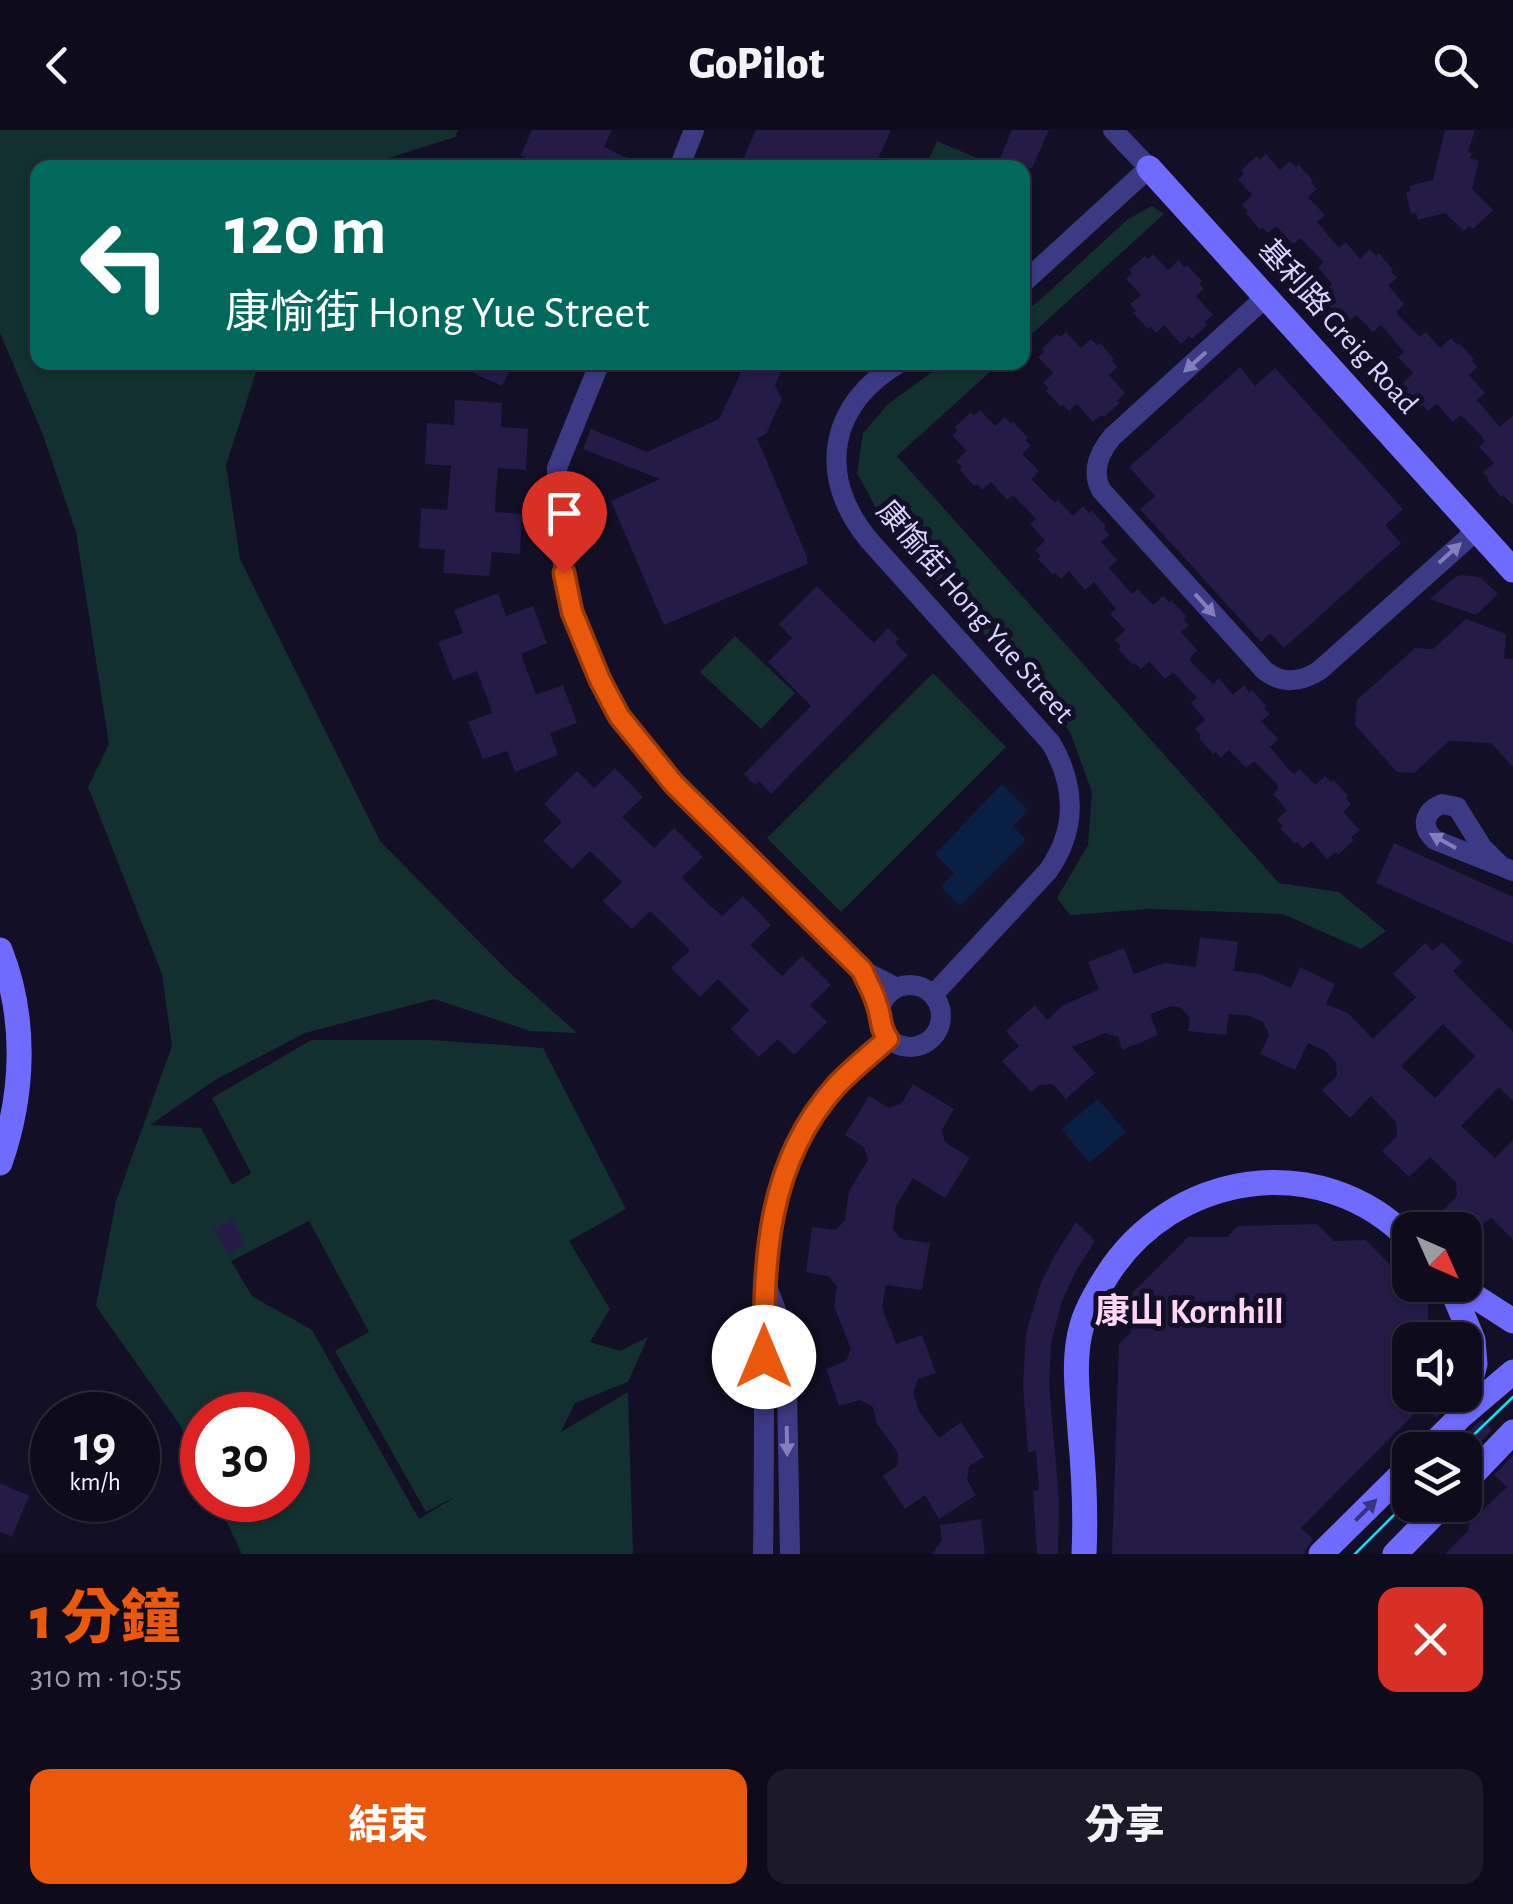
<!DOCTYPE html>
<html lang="zh-TW">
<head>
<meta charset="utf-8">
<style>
  body { margin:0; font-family:"Alegreya Sans","Noto Sans TC",sans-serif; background:#1c1929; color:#f1f3f6; height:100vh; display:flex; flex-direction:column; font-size:38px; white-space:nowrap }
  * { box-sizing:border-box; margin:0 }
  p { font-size:32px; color:#9b9ba3 }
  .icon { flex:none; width:55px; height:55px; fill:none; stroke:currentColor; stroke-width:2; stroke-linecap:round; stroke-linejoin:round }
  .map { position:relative; height:1424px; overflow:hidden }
  .sheet { display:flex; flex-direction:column; background:#0e0b1c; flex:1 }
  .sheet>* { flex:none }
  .hud { position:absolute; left:30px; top:30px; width:1000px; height:210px; border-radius:20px; box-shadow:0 2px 8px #0004,0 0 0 2px #2e2b3b; background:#00695c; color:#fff; overflow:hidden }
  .needle { width:65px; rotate:135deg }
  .controls { position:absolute; left:1392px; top:1082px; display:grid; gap:20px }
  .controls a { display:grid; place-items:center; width:90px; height:90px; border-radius:20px; background:#0e0b1c; box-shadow:0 2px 8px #0004,0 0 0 2px #2e2b3b; font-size:50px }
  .speed { position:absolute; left:30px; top:1262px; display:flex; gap:20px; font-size:50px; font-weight:700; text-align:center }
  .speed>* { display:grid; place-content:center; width:130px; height:130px; border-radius:50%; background:#0e0b1c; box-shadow:0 2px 8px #0004,0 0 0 2px #2e2b3b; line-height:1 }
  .speed small { font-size:25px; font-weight:400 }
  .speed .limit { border:15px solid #d22; background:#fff; color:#111 }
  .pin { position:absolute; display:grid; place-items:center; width:85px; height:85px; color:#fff; margin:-102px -42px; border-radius:50% 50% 50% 0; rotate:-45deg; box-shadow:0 0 10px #0007 }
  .pin .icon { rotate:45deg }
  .me { position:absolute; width:110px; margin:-55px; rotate:0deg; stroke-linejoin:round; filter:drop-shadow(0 0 8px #0008) }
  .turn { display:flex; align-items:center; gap:35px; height:210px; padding:0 30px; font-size:45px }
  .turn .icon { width:130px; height:130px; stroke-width:2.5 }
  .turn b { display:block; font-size:70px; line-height:85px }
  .round { display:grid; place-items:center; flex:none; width:105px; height:105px; border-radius:20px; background:#1c1929 }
  .summary { display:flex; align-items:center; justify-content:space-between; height:170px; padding:0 30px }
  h1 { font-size:60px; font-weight:800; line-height:75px; color:#ea580c }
  .cta { display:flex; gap:20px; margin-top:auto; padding:20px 30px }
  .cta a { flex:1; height:115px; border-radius:20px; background:#ea580c; color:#fff; font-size:40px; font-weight:800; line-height:115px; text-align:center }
  .cta a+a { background:#1c1929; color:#f1f3f6 }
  header { display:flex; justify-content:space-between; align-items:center; height:130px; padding:0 30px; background:#0e0b1c; font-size:45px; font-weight:800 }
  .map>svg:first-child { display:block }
  .green { fill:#12302f; fill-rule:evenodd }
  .water { fill:#0a1f44 }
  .building { fill:#241b47; fill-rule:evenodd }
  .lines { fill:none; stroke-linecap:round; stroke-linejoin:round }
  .street { stroke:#3d3a85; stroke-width:20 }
  .secondary { stroke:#6f6bff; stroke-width:25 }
  .tram { stroke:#00e5ff; stroke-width:2.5 }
  .oneway { fill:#837fbc }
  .oneway2 { fill:#38347d }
  .route-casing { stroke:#983908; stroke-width:25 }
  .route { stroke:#ea580c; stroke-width:18 }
  .labels { text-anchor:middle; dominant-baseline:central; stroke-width:10; stroke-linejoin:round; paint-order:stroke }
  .street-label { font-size:30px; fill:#d9d4ff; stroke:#130f26 }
  .quarter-label { font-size:35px; font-weight:bold; fill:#ffd6f0; stroke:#130f26 }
</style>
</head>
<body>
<header><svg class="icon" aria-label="back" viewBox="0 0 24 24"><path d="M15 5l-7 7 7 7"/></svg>GoPilot<svg class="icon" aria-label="search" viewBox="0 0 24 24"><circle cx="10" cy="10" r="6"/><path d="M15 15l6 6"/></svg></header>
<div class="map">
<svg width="1513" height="1424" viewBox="0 0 1513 1424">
  <rect width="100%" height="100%" fill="#130f26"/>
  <path class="green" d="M0,0H458L455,7L360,37L38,38V232L259,233L226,335L240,429L380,711L509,842L577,903L530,901L434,869L305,903L215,950L150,995L201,998L232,1055L251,1043L212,968L311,910H432L543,918L626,1079L569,1111L610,1179L590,1212L620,1221L648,1207L628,1252L575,1273L561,1302L628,1262L633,1424H242L216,1370H288V1285H202V1341L180,1295L96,1176L116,1071L172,916L162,844L88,657L109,614L76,402L43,305L0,203ZM309,1091L369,1202L335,1221L426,1382L458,1365L419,1389L312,1200L252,1166L231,1131Z
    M937,11L977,28L973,37H925Z
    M1152,76L1164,84L1023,212V182L1039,171L1128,89Z
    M946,232L1000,233L897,326L1279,753L1339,762L1386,801L1361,819L1283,784L1149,779L1070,785L1057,768L1088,715L1092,662L1070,602L881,387L857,343L863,303L888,274Z
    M735,506L795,563L761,599L700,542Z
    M933,543L1006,617L841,782L767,708Z"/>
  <path class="water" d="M1002,654L1028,680L1013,696L1026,710L960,776L941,757L954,743L935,724Z
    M1098,969L1126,1002L1089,1033L1062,999Z"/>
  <path class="building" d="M532,0H612L604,17L648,38H541L539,34L521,25Z
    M756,0H891L874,38H739Z
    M1012,0H1049L1032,38H996Z
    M1445,0H1475L1468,22L1472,23L1470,28L1479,31L1472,59L1493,80L1473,99L1469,96L1464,101L1445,83L1418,90L1416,83L1411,84L1406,62L1411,61L1409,56L1433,50Z
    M1266,24L1280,40L1290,31L1296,37L1299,35L1313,51L1311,53L1317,59L1308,67L1325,85L1317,92L1339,118L1346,112L1360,129L1370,119L1376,126L1379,123L1393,140L1391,142L1397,148L1388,155L1404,174L1397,181L1398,185L1420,207L1426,202L1440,218L1451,208L1457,215L1459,213L1474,229L1472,231L1477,237L1469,245L1485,263L1477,270L1500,297L1513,285V375L1503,365L1501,367L1487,350L1489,349L1483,342L1494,333L1479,317L1485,311L1482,308L1483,307L1461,285L1453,292L1437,274L1428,281L1423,275L1421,277L1406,261L1408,259L1403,253L1413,243L1398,227L1404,222L1381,195L1373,202L1356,185L1348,192L1342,186L1340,188L1326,172L1328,170L1322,163L1332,154L1318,137L1324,132L1300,108L1293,114L1276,96L1268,103L1262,97L1260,100L1246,83L1248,81L1242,75L1252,65L1238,49L1244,44L1241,40L1257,26L1260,30Z
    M1153,124L1168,140L1179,130L1184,137L1187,135L1202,151L1199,153L1204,159L1196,166L1213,185L1205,192L1207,195L1192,209L1189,206L1181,214L1164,195L1156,203L1151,197L1148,199L1133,183L1136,181L1130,174L1141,165L1126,149L1132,143L1129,140L1145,126L1148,129Z
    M1066,202L1081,218L1091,209L1097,215L1100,213L1114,229L1112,231L1117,237L1109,245L1125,263L1117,271L1120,273L1104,287L1101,285L1093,292L1077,274L1069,281L1063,275L1061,277L1046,261L1049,259L1043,253L1053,243L1038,227L1044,222L1042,219L1057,204L1060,207Z
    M449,232H514L502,256Z
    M746,232H786L775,255L782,269L766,304L757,308L807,427V434L664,495L611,371L660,349L583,319L591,299L647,322L719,289Z
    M1240,237L1255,256L1275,238L1403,379L1385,395L1401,413L1284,518L1270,503L1261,512L1140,379L1155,366L1129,337Z
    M455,270L502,273L501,297L528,299L526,340L498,338L496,359L495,382L522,384L520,424L492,422L489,446L443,443L445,420L419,418L421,378L447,380L451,336L425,334L427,293L454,295Z
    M980,280L995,296L1005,287L1011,294L1013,291L1028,308L1025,310L1031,316L1022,324L1039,341L1031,349L1055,373L1058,370L1073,386L1083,376L1089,383L1091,380L1106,396L1104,399L1109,405L1101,412L1117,430L1109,438L1132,464L1138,459L1153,475L1163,466L1169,472L1171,470L1186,486L1183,489L1189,495L1181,502L1197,520L1190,528L1191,532L1213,554L1219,548L1233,565L1244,555L1249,562L1252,560L1266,576L1264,578L1270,584L1261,591L1278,609L1270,617L1291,642L1294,644L1300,639L1315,655L1325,646L1331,652L1334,650L1348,666L1346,668L1351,674L1343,682L1360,700L1351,707L1354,710L1338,725L1336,722L1327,729L1311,711L1303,718L1297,712L1295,714L1280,698L1283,696L1277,690L1287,680L1273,664L1278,659L1277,654L1254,631L1246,638L1229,620L1221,628L1216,622L1213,624L1199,608L1201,605L1195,599L1205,590L1191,573L1197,568L1176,545L1173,542L1165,549L1149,531L1141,539L1135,533L1133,535L1118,519L1121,516L1115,510L1125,500L1110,484L1116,479L1094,452L1085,460L1069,441L1061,449L1055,443L1053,445L1038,429L1041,426L1035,420L1045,411L1030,394L1036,389L1013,365L1007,370L991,352L982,360L977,354L974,356L960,340L962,337L956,331L967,321L952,305L958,300L955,297L971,282L974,286Z
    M1462,445L1480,447L1498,464L1476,485L1430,469L1455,447Z
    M817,456L874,513L888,498L899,509L895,513L908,525L771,664L759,651L755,655L744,644L811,576L768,532L792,508L779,494Z
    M498,463L506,486L533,476L547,513L521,524L526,538L536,565L563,555L577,593L550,603L558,625L515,642L507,621L483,629L468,592L492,583L487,568L477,541L453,550L438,512L463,503L454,480Z
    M1466,489L1506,504L1504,528L1513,529V637L1491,613L1449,611L1414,643L1397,642L1355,595L1357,570L1415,518L1433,519Z
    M615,638L643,667L622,687L640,704L654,718L674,698L703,727L682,747L704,770L722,786L743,766L771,795L750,815L782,846L802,826L831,855L810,875L827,892L794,925L778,909L759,927L731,899L749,880L718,849L700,867L671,838L690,820L650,781L632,799L614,782L603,771L622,752L590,721L572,739L543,711L562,692L544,674L577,641L594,658Z
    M1394,713L1513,767V814L1376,753Z
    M1200,807L1238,812L1234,841L1260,844L1291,858L1300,837L1335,854L1326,874L1348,883L1373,909L1416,867L1393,844L1425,813L1433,821L1442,812L1462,832L1453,841L1513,902V971L1499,957L1461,996L1495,1028L1513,1010V1110L1491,1087L1470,1108L1465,1100H1462L1442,1081L1457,1066L1456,1053L1430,1027L1409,1047L1382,1021L1397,1006L1396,992L1371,966L1350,988L1322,960L1337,946L1336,932L1324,920L1308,913L1295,940L1260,924L1269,905L1263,892L1250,886L1229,884L1226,905L1206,903L1188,901L1190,888L1181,878L1171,876L1150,884L1158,905L1122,920L1118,907L1105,903L1072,917L1095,943L1066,969L1053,954L1040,955L1031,962L1002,931L1019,916L1006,901L1035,875L1047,890L1062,876L1099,859L1088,832L1124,818L1134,844L1164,833L1196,837ZM1443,894L1475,926L1435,968L1401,936Z
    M913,954L954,979L942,1000L945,1012L970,1028L945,1068L913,1048L896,1076L893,1099L901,1109L930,1113L922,1160L886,1155L882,1177L896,1214L922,1205L936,1243L918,1249L913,1262L919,1281L939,1308L961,1292L984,1327L969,1336L967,1350L976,1365L939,1389L925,1365L905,1379L883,1346L897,1336L898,1323L877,1294L873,1277L860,1270L839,1276L826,1239L846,1231L851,1219L834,1176L837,1156L828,1146L806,1142L812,1097L836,1100L845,1090L849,1061L868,1030L864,1017L845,1005L869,966L889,978L902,973Z
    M232,1089L245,1115L228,1124L214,1099Z
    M1076,1092L1095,1111L1076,1141L1062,1171L1051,1213L1049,1254L1059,1370L1058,1424H1037L1033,1361L1039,1360L1036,1321L1028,1322L1023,1256L1026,1203L1041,1153L1055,1125Z
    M1317,1094L1334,1111L1366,1110L1428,1173V1210H1410V1265H1450L1446,1278L1436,1288L1423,1275L1301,1398L1313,1409L1306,1419L1305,1424H1112L1119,1214L1131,1202V1164L1188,1107H1227L1238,1096Z
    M1482,1289L1492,1300L1471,1322L1460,1310Z
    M1513,1325V1424H1445L1468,1401L1469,1393L1507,1357L1494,1345Z
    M0,1353L29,1366L12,1407L0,1402Z
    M981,1389L985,1424H932L942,1410L940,1395Z"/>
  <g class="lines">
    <path class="street" d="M679,38L694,0
      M1022,154L1149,38L1113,0
      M1267,166L1112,307C1099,323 1091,341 1101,360L1265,541C1284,555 1302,552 1320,540L1477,400
      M600,232L557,338L558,395L564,443L572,483L600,550L619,586L674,655L862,840L897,858
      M901,232C829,273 816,345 868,409L1051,613C1076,656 1077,700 1048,741L933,865
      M1500,735L1482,717L1457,677L1442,674C1424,681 1420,697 1435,710L1513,741
      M879 886a31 31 0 1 1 62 0a31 31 0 1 1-62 0Z
      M768,1159L786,1206L790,1424
      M763,1424C764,1366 764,1307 764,1249C764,1146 761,1062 823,972C840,947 866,929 888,909"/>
    <path class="secondary" d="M1149,38L1513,440
      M0,820C27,888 24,964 0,1033
      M1450,1155L1473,1210L1475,1234L1461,1286
      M1457,1155L1513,1191
      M1427,1320L1461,1286L1513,1242
      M1465,1352L1513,1302
      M1084,1424C1086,1383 1084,1343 1080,1301C1078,1266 1072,1229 1082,1195C1087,1178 1097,1161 1106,1147C1172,1041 1321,1018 1410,1110
      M1321,1424L1410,1336
      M1395,1424L1443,1375"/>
    <path class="tram" d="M1458,1320L1513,1267
      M1355,1424L1410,1369"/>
  </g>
  <defs><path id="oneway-solid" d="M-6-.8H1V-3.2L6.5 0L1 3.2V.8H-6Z" transform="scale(2.5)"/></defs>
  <g class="oneway">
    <use href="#oneway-solid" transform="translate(1195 232) rotate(138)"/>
    <use href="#oneway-solid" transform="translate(1450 423) rotate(-42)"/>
    <use href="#oneway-solid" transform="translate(1205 475) rotate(48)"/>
    <use href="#oneway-solid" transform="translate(1443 711) rotate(-151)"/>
    <use href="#oneway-solid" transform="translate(787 1311) rotate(89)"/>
  </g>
  <use class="oneway2" href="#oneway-solid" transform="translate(1366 1380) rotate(-45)"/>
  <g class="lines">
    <defs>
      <path id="route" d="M564,443L572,482L600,550L619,586L674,654L862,840C867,852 874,863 877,875C882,888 879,897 888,909C871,924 852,939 836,956C766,1034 764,1129 764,1227"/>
    </defs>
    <use href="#route" class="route-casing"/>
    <use href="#route" class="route"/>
  </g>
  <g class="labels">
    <g class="street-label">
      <text transform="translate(1338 197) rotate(48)">基利路 Greig Road</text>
      <text transform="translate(975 482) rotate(49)">康愉街 Hong Yue Street</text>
    </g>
    <g class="quarter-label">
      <text x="1189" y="1182">康山 Kornhill</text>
    </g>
  </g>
</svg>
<div class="controls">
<a><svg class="needle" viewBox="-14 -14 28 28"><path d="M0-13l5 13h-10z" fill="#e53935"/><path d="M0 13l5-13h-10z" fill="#9b9ba3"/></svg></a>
<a><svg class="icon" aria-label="sound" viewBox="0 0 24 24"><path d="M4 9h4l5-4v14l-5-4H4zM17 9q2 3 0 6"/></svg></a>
<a><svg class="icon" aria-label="layers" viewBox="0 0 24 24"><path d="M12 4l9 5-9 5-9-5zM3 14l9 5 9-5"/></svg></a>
</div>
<div class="speed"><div>19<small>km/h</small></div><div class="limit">30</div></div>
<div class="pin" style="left:564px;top:443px;background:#d93025"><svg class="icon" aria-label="arrive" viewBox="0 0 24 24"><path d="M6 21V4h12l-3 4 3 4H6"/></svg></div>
<svg class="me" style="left:764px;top:1227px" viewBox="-20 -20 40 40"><circle r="19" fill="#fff"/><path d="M0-13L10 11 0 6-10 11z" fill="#ea580c"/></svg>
<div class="hud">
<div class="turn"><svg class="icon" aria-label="left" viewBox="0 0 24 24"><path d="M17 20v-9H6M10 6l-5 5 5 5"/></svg><div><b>120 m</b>康愉街 Hong Yue Street</div></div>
</div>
</div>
<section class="sheet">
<div class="summary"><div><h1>1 分鐘</h1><p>310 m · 10:55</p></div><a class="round" style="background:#d93025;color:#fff"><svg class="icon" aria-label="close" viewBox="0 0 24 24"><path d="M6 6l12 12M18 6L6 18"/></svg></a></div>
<div class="cta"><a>結束</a><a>分享</a></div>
</section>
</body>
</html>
